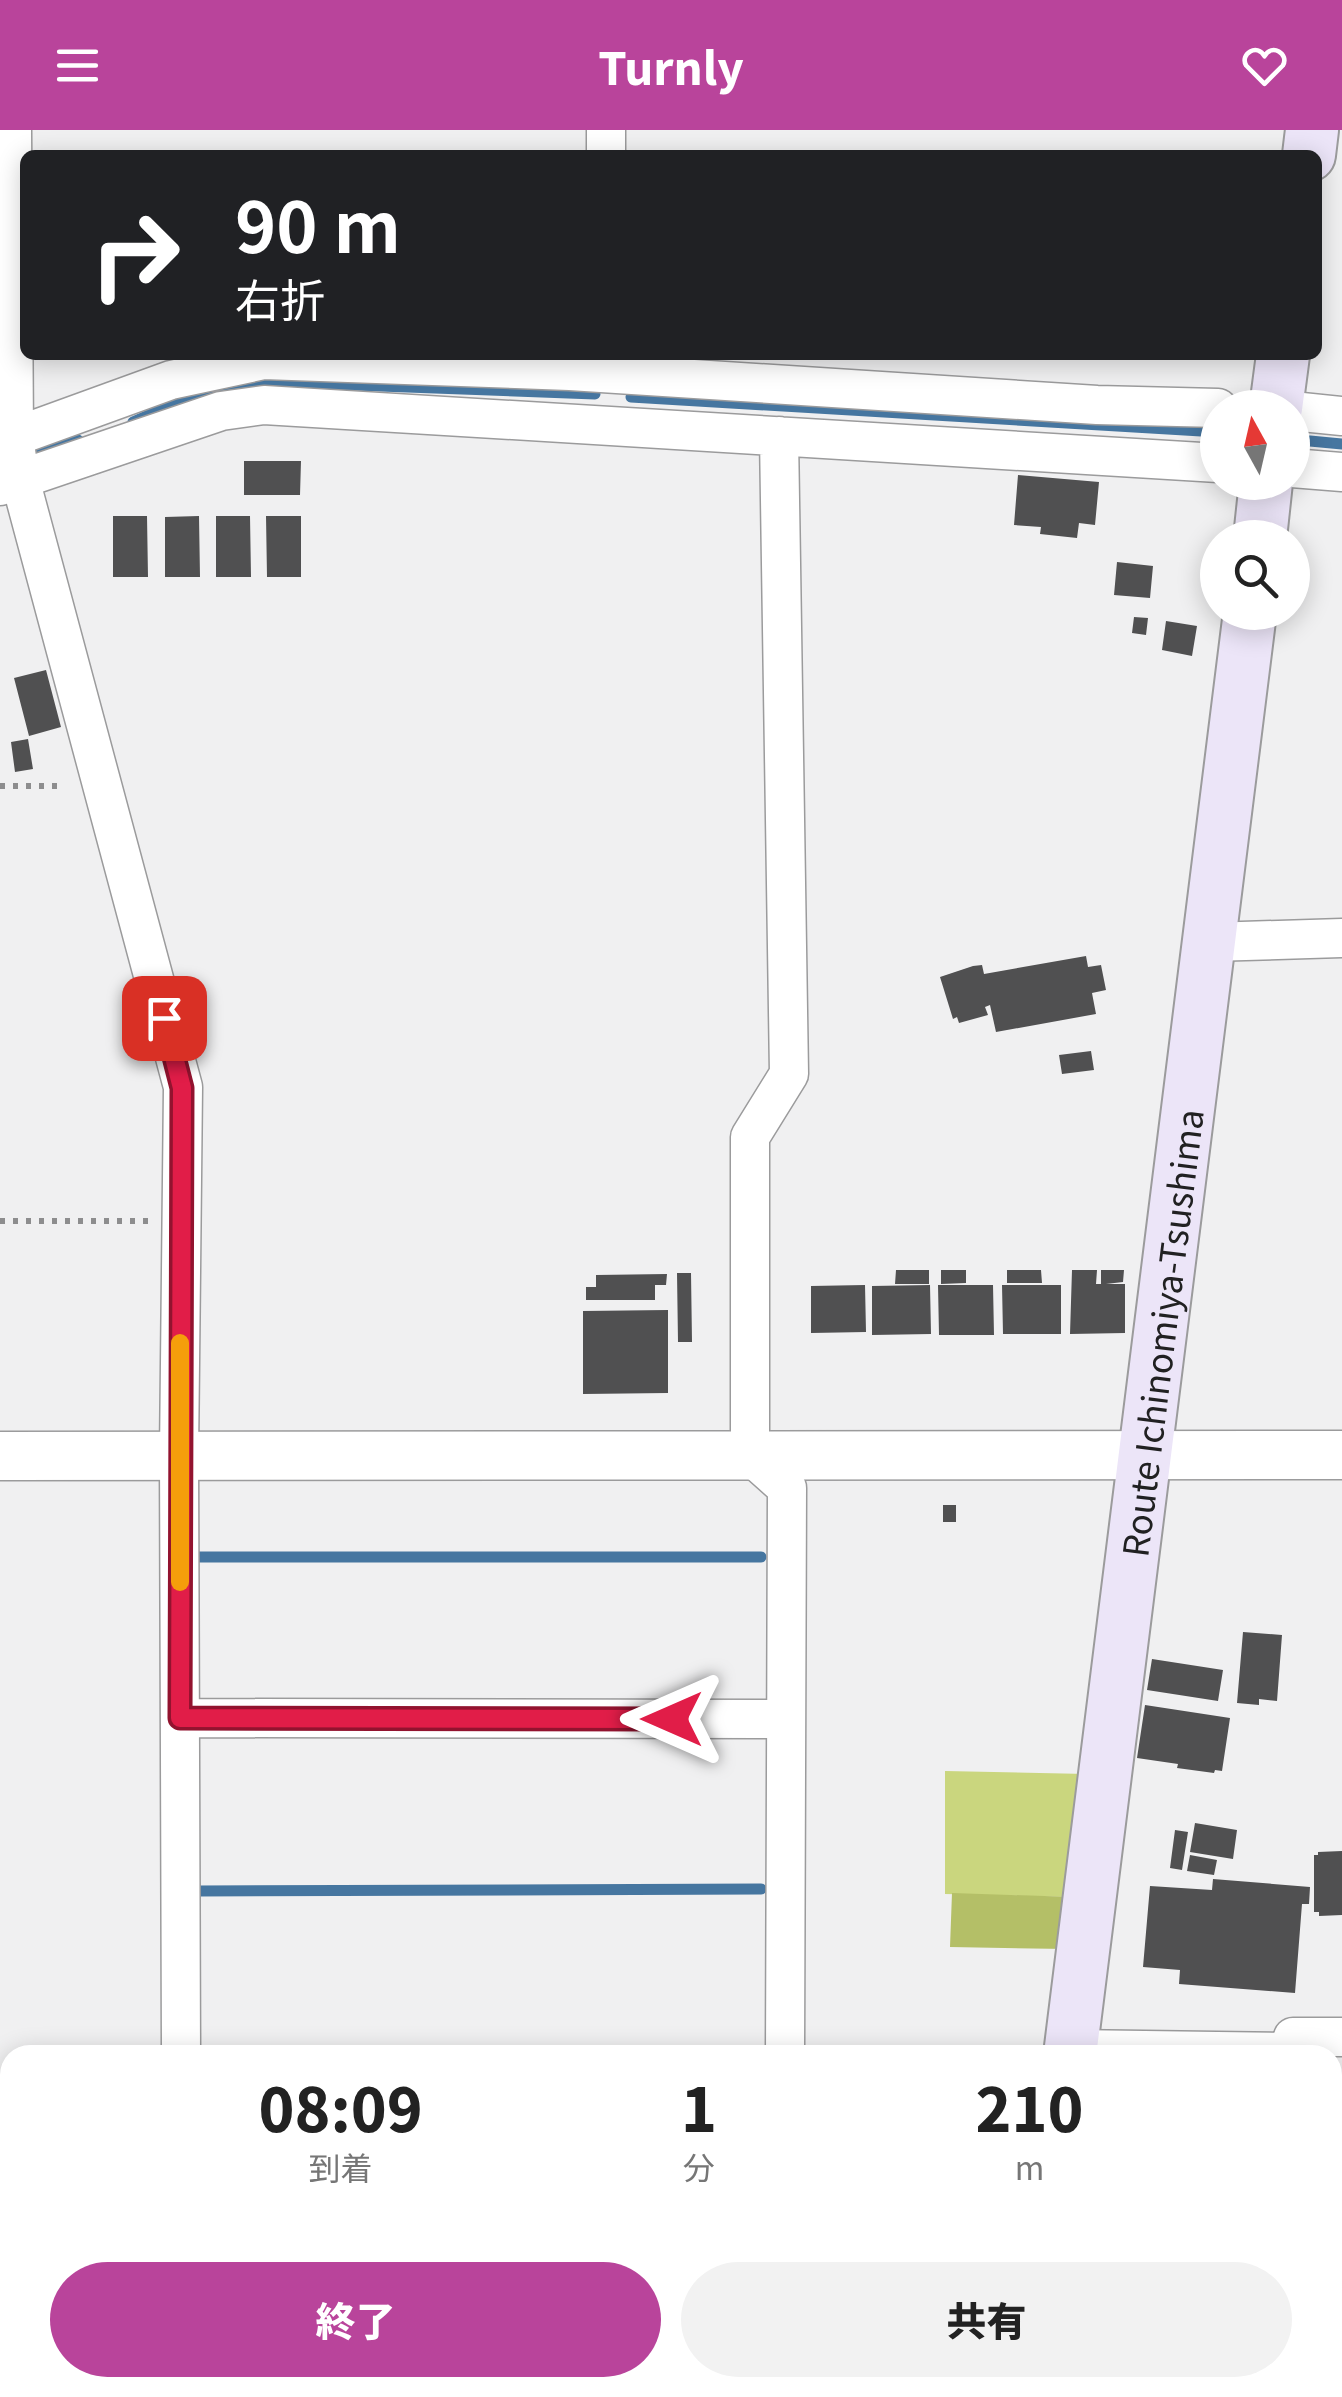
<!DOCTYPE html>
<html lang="ja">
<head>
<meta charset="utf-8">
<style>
  body { margin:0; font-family:Georgia,"Noto Sans JP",serif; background:#f2f2f2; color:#222; height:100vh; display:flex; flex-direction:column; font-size:38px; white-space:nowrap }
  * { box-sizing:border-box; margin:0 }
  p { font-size:32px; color:#767676 }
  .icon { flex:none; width:55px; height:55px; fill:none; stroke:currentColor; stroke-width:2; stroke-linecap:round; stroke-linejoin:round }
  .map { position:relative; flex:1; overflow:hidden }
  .panel { position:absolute; left:0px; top:1915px; width:1342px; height:352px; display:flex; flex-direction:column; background:#fff; border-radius:30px 30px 0 0; box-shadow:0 5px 25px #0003 }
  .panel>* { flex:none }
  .top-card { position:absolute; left:20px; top:20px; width:1302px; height:210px; border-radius:15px; box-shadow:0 5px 25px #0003; background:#202124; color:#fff; overflow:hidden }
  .needle { width:65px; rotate:352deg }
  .buttons { position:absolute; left:1200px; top:260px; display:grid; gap:20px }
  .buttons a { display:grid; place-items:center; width:110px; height:110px; border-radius:50%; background:#fff; box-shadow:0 5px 25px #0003; font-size:50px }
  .pin { position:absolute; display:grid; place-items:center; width:85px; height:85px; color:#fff; margin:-42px; border-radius:20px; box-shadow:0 5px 15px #0006 }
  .me { position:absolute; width:110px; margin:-55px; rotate:270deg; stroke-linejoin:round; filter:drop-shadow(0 0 8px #0008) }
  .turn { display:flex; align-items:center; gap:35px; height:210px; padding:0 50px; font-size:45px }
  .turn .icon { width:130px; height:130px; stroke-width:2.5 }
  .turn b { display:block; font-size:70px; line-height:85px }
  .eta { display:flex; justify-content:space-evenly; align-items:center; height:170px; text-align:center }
  .eta b { font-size:60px; font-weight:800; line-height:70px }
  .button { display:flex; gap:20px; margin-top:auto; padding:20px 50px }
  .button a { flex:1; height:115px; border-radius:60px; background:#b9449b; color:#fff; font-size:40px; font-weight:800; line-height:115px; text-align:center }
  .button a+a { background:#f2f2f2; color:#222 }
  header { display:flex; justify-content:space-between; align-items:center; height:130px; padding:0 50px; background:#b9449b; color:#fff; font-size:45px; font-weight:800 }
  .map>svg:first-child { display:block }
  .green { fill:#cad67e }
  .forest { fill:#b4bf67 }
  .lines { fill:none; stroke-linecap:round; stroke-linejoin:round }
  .stream { stroke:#4676a0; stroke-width:11 }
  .building { fill:#505051 }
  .minor-casing { stroke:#9b9b9c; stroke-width:41 }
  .tertiary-casing { stroke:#9b9b9c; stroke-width:51 }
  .secondary-casing { stroke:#9b9b9c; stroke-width:56 }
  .path { stroke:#8d8d8e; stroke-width:6; stroke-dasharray:5 8; stroke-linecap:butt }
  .minor { stroke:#fff; stroke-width:38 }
  .tertiary { stroke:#fff; stroke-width:48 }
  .secondary { stroke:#ece5f8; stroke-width:52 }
  .route-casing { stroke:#92132f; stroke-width:25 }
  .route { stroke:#e11d48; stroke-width:18 }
  .slow { stroke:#f59e0b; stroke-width:18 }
  .labels { text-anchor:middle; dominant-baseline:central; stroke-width:10; stroke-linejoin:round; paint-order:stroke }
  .street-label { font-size:35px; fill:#212122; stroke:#f0f0f1 }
</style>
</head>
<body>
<header><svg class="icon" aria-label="menu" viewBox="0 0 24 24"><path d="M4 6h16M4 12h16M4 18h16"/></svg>Turnly<svg class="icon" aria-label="heart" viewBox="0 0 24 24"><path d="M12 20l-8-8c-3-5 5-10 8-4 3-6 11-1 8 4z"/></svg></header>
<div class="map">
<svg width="1342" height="2267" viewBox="0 0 1342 2267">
  <rect width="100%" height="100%" fill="#f0f0f1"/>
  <path class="green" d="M945,1641L1087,1644L1073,1767L945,1764Z"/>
  <path class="forest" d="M952,1763L1073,1767L1067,1819L950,1817Z
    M1333,2152L1342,2241L1331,2267H1211V2258H1332Z"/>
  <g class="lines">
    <path class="stream" d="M631,267L1218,302
      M133,292L210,258L270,252L595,264
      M1310,311L1342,314
      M34,323L78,310
      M195,1427H761
      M198,1761L761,1759"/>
  </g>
  <path class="building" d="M244,331H301L300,365H244Z
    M1018,345L1099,352L1095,395L1079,393L1077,408L1040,404L1041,397L1014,395Z
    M113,386H147L148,447H113Z
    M199,386L200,447H165V387Z
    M216,386H250L251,447H216Z
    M266,386H301V447H267Z
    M1117,432L1153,436L1150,468L1114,465Z
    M1134,487L1148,488L1146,505L1132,503Z
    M1166,491L1197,496L1192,526L1162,520Z
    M46,540L61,597L29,606L14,548Z
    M28,609L33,639L15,642L11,612Z
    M1086,826L1088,837L1101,835L1106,860L1092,863L1096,884L996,902L990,875L985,877L988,885L959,893L957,887L953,889L940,847L973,836L982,835L984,844Z
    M1091,921L1094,940L1062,944L1059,925Z
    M896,1140H929V1154H895Z
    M941,1140H966V1153L941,1154Z
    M1007,1140H1041L1042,1153H1007Z
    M1072,1140H1097L1096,1154H1101V1140H1124L1123,1152L1106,1154H1125V1203L1070,1204Z
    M677,1143H691L692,1212H678Z
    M667,1144L666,1155H655V1170H586V1157H596V1145Z
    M865,1155L866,1202L811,1203V1156Z
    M930,1155L931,1204L872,1205V1156Z
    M938,1155H993L994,1205H939Z
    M1002,1155H1061V1204H1003Z
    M668,1180V1263L583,1264V1181Z
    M943,1375H956V1392H943Z
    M1243,1502L1282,1505L1277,1571L1259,1569V1575L1237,1573Z
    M1152,1529L1223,1540L1218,1571L1147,1560Z
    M1145,1575L1230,1588L1222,1641L1215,1640L1214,1643L1177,1638L1178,1634L1137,1628Z
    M1195,1693L1237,1700L1233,1729L1190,1722Z
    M1175,1700L1188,1702L1182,1740L1170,1738Z
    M1342,1721V1785L1319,1786V1782H1314V1725H1318V1722Z
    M1190,1725L1217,1730L1214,1745L1187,1741Z
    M1213,1749L1310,1757L1309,1774H1302L1295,1863L1179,1854L1180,1840L1143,1837L1150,1756L1212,1760Z
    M1170,2258H1189L1203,2262L1202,2267H1166Z
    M1111,2261L1146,2264V2267H1091L1092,2262L1110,2264Z"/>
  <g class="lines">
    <defs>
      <path id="minor" d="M12,0L14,307L20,349L183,957L179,1325L181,1925
        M606,25V0
        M1292,281L1342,286
        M779,306L789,944L750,1007V1325L787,1358L785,1925
        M14,307L171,250L264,230L570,241L1097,275L1218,278
        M1292,338L1342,342
        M0,356L221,281L264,275L1218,333
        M1210,812L1342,808
        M180,1588L786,1589
        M1071,1919L1293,1922V1907H1342
        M182,2258V2267
        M783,2267V2258"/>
      <path id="tertiary" d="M0,1326L1342,1325"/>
      <g id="secondary">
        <path d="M1309,25L1312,0"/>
        <path d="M1276,278L1283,225"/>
        <path d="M1260,408L1266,352"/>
        <path id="s1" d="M1070,1925L1250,482"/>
        <path d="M1026,2267L1027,2258"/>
      </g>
    </defs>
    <use href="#minor" class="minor-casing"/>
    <use href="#tertiary" class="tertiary-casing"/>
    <use href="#secondary" class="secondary-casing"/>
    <path class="path" d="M0,656H64
      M0,1091H149"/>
    <use href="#minor" class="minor"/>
    <use href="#tertiary" class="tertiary"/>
    <use href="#secondary" class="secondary"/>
  </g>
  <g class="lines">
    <defs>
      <path id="route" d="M164,888L182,958L180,1588L672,1589"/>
    </defs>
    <use href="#route" class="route-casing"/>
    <use href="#route" class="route"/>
    <path class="slow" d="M180,1452V1213"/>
  </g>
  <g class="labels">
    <g class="street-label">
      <text stroke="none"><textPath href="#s1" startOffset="728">Route Ichinomiya-Tsushima</textPath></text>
    </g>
  </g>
</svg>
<div class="buttons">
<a><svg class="needle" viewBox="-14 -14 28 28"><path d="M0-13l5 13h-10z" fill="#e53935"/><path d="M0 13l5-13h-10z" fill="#767676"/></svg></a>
<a><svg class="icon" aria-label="search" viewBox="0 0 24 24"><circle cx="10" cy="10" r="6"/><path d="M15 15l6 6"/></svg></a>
</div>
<div class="pin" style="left:164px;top:888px;background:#d93025"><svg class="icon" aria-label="arrive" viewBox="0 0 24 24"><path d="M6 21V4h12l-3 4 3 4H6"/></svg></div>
<svg class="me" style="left:672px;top:1589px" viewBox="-20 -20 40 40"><path d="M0-17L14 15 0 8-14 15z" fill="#e11d48" stroke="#fff" stroke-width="4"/></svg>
<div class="top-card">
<div class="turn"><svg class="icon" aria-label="right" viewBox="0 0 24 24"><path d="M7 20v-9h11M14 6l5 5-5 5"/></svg><div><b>90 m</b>右折</div></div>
</div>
<section class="panel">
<div class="eta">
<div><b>08:09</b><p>到着</p></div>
<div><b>1</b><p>分</p></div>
<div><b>210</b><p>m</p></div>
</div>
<div class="button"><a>終了</a><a>共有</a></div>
</section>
</div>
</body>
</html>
